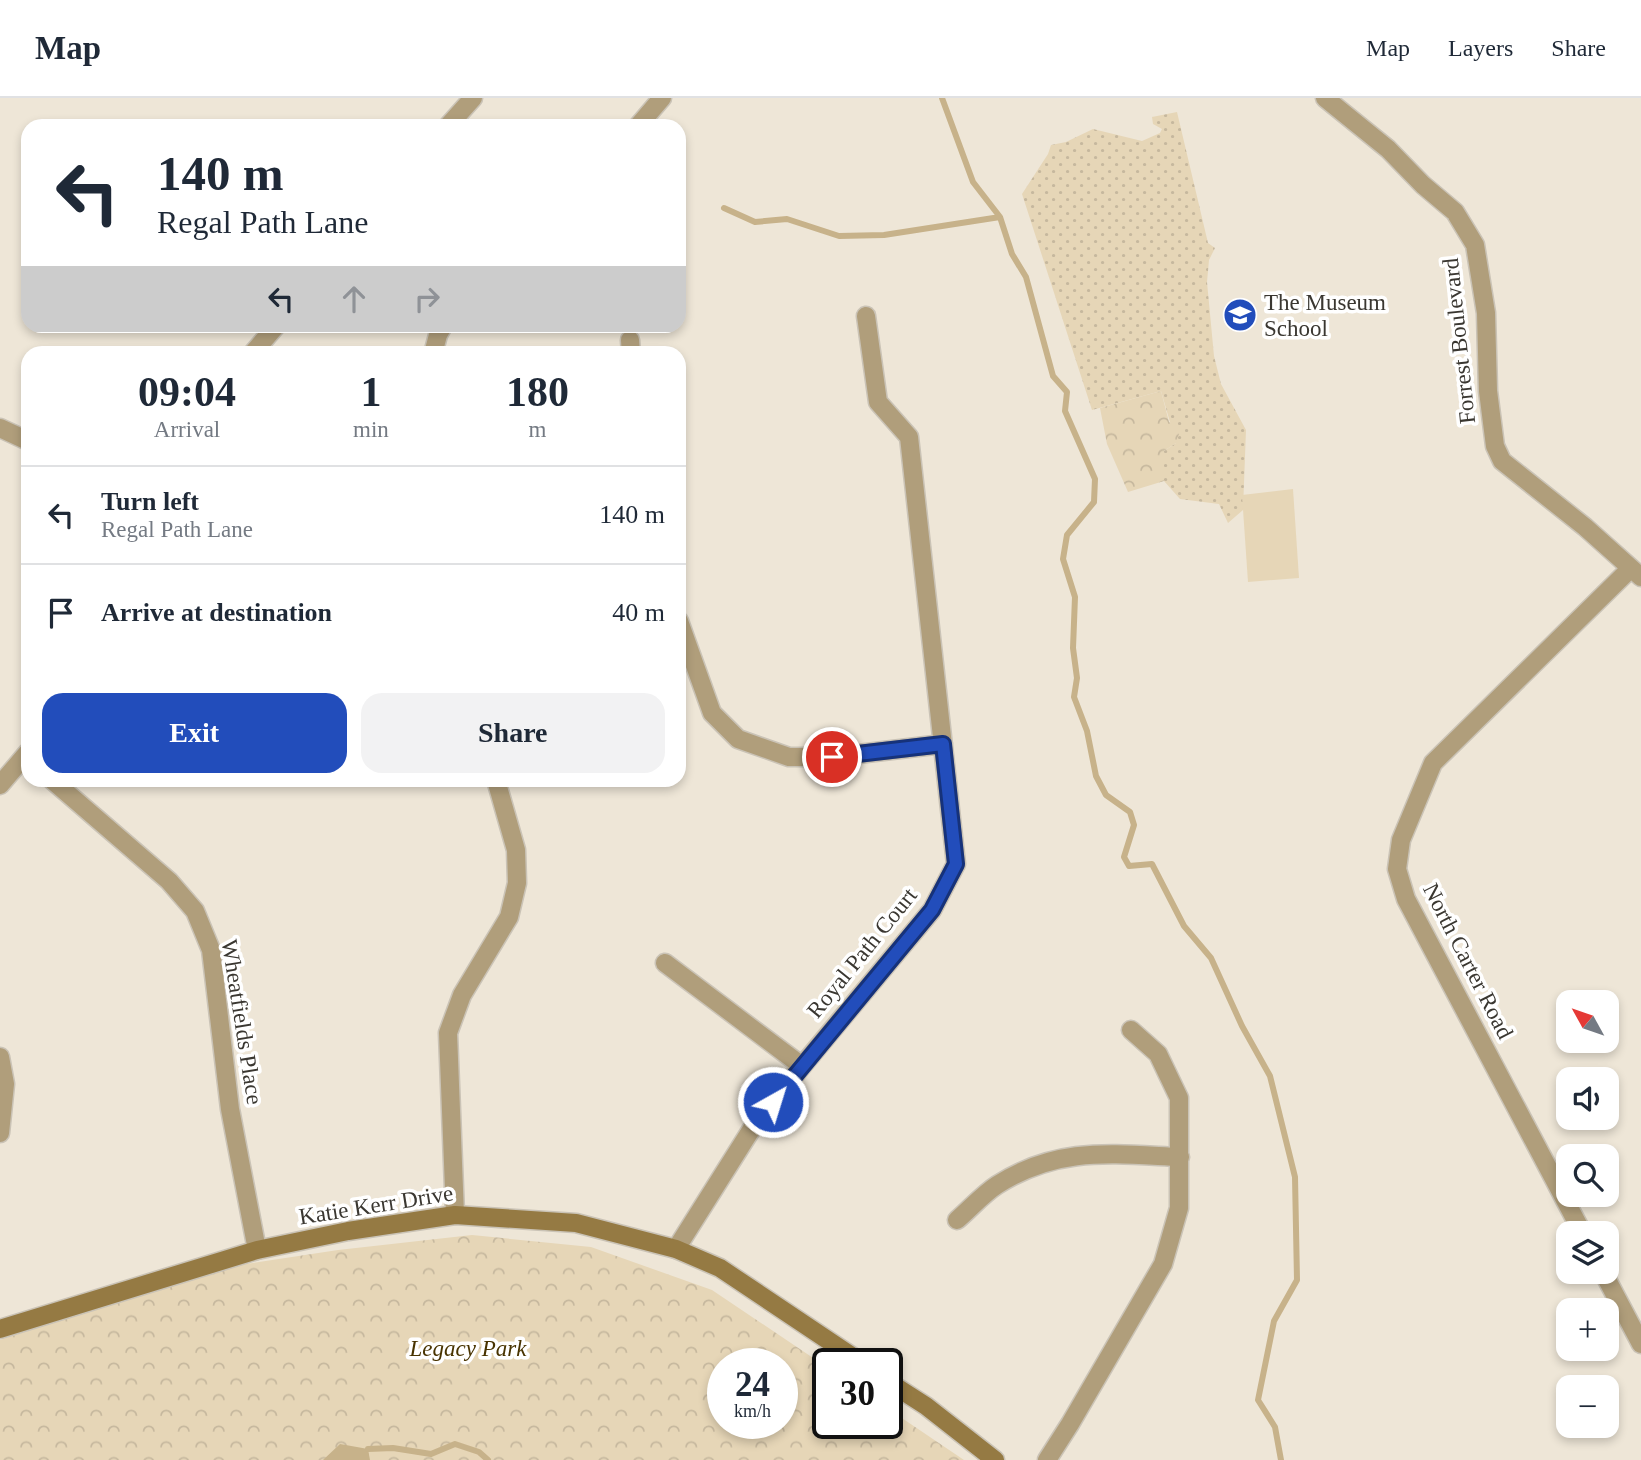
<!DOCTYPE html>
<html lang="en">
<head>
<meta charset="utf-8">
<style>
  body { margin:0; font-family:Georgia,serif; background:#f2f2f3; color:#1f2937; height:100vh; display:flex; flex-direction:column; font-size:26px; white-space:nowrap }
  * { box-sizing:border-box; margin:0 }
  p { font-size:23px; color:#747a83 }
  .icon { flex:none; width:38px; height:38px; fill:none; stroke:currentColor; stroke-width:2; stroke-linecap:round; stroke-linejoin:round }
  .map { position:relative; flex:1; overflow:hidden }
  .side { position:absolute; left:21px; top:248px; width:665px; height:441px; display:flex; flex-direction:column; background:#fff; border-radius:21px; box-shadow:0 4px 10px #0003 }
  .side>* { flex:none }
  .hud { position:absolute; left:21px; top:21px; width:665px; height:214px; border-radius:21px; box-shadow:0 4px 10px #0003; background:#fff; color:#1f2937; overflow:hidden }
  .needle { width:46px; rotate:310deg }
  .buttons { position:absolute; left:1556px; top:892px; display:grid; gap:14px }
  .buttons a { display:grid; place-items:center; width:63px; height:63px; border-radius:14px; background:#fff; box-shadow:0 4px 10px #0003; font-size:35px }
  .speed { position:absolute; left:707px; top:1250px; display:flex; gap:14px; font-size:35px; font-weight:700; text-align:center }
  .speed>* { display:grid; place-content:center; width:91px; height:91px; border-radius:50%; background:#fff; box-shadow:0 4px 10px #0003; line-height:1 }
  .speed small { font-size:18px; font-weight:400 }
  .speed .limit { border:4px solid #111; border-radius:10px; background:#fff; color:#111 }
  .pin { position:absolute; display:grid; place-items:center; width:60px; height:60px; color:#fff; margin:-30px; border:4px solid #fff; border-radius:50%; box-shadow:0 2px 7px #0007 }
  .me { position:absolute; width:77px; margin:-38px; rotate:39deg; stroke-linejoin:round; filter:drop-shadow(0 0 5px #0008) }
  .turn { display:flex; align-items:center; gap:24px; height:147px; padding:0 21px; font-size:32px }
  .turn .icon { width:91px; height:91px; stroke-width:2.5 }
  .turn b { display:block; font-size:49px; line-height:60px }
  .lanes { display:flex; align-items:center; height:66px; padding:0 21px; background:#0003; justify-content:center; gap:35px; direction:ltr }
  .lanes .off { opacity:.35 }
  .eta { display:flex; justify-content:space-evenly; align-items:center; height:119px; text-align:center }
  .eta b { font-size:42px; font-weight:700; line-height:49px }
  .button { display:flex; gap:14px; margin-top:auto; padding:14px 21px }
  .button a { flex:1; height:80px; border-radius:21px; background:#224dbb; color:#fff; font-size:28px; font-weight:700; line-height:80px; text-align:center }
  .button a+a { background:#f2f2f3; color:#1f2937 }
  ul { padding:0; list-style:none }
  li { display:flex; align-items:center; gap:21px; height:98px; padding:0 21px; border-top:2px solid #e0e1e3 }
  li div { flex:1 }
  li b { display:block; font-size:26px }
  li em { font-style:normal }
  header { display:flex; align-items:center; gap:42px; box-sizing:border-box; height:98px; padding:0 35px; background:#fff; border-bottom:2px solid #e0e1e3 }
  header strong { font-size:33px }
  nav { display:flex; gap:38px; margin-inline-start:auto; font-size:24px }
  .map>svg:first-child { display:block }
  .grass { fill:url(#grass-dots) }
  .park { fill:url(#park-crowns); fill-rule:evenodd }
  .pitch { fill:#e6d6b7 }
  .water { fill:#c7b28a }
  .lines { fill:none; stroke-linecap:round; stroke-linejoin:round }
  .stream { stroke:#c7b28a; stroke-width:6 }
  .street-casing { stroke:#cac3b6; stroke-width:21 }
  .secondary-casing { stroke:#cac3b6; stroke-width:21 }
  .street { stroke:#b09e7b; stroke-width:18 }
  .secondary { stroke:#957a43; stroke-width:18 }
  .route-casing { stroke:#16327a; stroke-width:18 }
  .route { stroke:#224dbb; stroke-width:12 }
  .labels { text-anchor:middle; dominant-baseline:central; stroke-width:7; stroke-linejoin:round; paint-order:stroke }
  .poi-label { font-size:23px; fill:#3a3731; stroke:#fff; text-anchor:start }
  .street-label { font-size:23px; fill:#3a3731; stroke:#fff }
  .park-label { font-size:23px; font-style:italic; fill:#483300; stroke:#fff }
</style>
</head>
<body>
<header>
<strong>Map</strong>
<nav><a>Map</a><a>Layers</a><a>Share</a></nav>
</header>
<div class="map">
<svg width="1641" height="1362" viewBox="0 0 1641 1362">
  <defs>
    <pattern id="grass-dots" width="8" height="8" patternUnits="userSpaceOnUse" patternTransform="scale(1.75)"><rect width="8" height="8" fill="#e6d6b7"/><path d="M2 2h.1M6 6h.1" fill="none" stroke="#c6b89e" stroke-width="1.8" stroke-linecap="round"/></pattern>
    <pattern id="park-crowns" width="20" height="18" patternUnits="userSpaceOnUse" patternTransform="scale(1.75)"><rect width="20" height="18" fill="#e6d6b7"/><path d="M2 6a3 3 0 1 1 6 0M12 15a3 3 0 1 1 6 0" fill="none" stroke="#c6b89e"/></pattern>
  </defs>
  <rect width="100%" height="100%" fill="#eee6d7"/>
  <path class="grass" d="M1177,14L1208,145L1215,150L1209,162L1207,184L1214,258L1221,286L1246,332L1243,412L1228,425L1219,406L1180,401L1164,383V353L1176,345L1161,293L1092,312L1022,96L1048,56L1051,47L1066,44L1093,31L1142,43L1160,35L1162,31L1153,26L1152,19Z"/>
  <path class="park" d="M1161,293L1169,324L1176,328L1179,336L1176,345L1164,353V383L1128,394L1107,346L1100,310Z
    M472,1137L591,1149L712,1192L828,1270V1325H887V1310L964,1362H0V1242L219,1170L338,1152ZM723,1265H782V1325H723Z"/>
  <path class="pitch" d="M1293,391L1299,480L1248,484L1242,397Z"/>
  <path class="water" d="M340,1346L368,1351L370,1362H323Z"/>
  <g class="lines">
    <path class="stream" d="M942,0L973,84L1000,119L1012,156L1026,179L1053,278L1067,294L1065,313L1095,381L1094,404L1067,437L1063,461L1075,499L1073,550L1077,580L1074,599L1087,633L1096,678L1106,697L1130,714L1134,727L1124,759L1129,768L1152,766L1184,828L1211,860L1242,928L1270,978L1295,1079L1297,1182L1274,1223L1258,1302L1275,1329L1281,1362
      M724,110L755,124L787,121L839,138L884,137L1000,119
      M368,1351L393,1350L431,1356L455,1346L479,1354L488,1362"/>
    <defs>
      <path id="street" d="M1325,0L1388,51L1423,87L1455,114L1475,147L1486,215L1488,293L1495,348L1502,363L1585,429L1641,479
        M448,28L473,0
        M638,28L662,0
        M630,242L631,256
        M252,256L276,228
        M433,256L438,237L443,228
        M0,330L28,343
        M679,523L712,615L738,641L789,659H833L943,646
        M52,682L169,783L195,813L211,852L230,1011L257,1152
        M0,687L28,654
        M665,865L802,968
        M0,959L5,986L0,1035
        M455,1117L448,935L462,897L509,819L517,785L516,752L496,682
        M957,1122C970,1111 983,1096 997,1087C1058,1048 1112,1056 1180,1059
        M1583,1136L1406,801L1397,771L1401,742L1433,665L1631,470
        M676,1151L758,1021L932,812L956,766L909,339L878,304L866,218
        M1603,1174L1641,1246
        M1047,1362L1070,1326L1163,1166L1179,1110V1000L1158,956L1131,932"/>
      <path id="secondary" d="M0,1231L257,1152L348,1133L455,1117L576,1125L676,1151L720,1170L862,1265
        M887,1283L926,1308L995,1362"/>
    </defs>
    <use href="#street" class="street-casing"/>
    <use href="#secondary" class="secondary-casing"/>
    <use href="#street" class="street"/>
    <use href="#secondary" class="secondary"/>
  </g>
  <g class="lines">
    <defs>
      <path id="route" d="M773,1004L932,812L956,766L943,646L832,659"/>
    </defs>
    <use href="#route" class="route-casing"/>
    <use href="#route" class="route"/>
  </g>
  <defs>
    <symbol id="school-disc" viewBox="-11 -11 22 22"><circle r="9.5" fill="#224dbb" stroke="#fff"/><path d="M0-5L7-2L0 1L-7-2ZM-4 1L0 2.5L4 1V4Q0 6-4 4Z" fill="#fff"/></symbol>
  </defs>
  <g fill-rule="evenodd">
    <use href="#school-disc" x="1221" y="198" width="38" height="38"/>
  </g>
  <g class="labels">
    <g class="poi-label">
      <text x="1264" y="204">The Museum<tspan x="1264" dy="26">School</tspan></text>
    </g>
    <g class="street-label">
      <text transform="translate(1459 243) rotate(-96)">Forrest Boulevard</text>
      <text transform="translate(862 855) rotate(-51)">Royal Path Court</text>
      <text transform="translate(1468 863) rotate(63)">North Carter Road</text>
      <text transform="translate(242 924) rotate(81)">Wheatfields Place</text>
      <text transform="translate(376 1107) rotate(-9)">Katie Kerr Drive</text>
    </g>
    <g class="park-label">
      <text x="468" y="1250">Legacy Park</text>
    </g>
  </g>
</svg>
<div class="buttons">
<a><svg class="needle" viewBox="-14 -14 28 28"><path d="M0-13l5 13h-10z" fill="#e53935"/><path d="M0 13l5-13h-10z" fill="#747a83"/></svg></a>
<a><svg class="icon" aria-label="sound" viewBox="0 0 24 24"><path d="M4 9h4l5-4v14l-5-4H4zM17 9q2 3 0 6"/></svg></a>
<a><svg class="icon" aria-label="search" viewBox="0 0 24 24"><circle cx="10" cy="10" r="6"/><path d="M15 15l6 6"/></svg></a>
<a><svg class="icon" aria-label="layers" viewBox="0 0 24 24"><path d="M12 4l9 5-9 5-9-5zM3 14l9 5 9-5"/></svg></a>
<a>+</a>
<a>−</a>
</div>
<div class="speed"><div>24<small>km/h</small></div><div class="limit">30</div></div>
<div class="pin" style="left:832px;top:659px;background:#d93025"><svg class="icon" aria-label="arrive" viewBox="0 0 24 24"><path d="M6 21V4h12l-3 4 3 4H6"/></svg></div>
<svg class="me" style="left:773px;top:1004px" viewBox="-20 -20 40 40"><circle r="17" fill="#224dbb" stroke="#fff" stroke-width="3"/><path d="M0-11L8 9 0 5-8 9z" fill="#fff"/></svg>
<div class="hud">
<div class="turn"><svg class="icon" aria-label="left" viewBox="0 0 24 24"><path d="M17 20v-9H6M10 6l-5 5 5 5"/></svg><div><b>140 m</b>Regal Path Lane</div></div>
<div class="lanes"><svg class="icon" aria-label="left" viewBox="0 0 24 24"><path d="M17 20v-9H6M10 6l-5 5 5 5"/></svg><svg class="icon off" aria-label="ahead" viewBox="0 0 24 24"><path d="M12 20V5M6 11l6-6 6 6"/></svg><svg class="icon off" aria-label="right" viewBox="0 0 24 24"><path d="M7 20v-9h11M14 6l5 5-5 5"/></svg></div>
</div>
<section class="side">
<div class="eta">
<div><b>09:04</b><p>Arrival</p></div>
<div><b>1</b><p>min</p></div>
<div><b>180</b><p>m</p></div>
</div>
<ul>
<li><svg class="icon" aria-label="left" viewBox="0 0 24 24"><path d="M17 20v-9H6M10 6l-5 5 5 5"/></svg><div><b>Turn left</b><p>Regal Path Lane</p></div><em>140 m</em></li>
<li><svg class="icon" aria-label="arrive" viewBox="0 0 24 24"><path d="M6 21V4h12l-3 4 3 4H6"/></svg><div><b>Arrive at destination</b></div><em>40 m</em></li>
</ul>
<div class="button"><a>Exit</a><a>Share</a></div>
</section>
</div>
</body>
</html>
